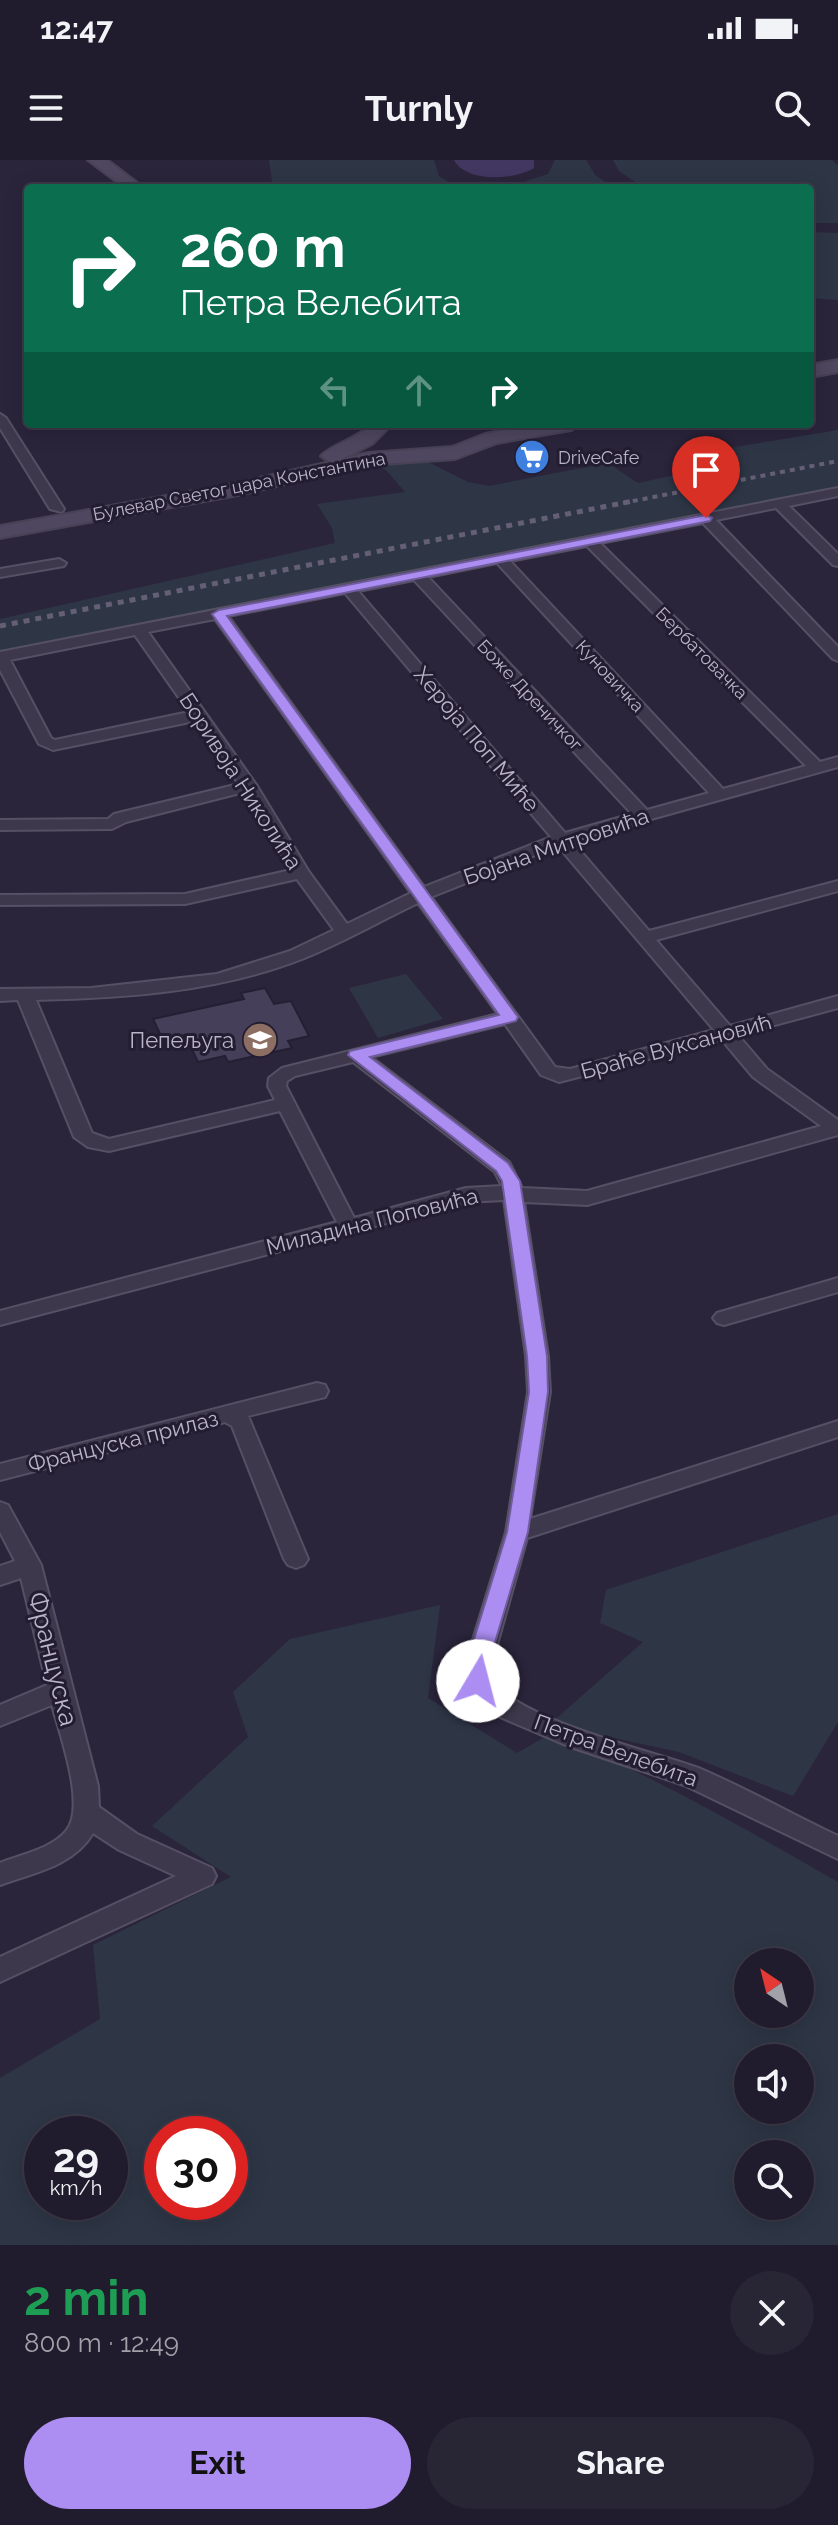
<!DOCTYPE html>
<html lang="en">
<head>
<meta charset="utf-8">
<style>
  body { margin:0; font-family:Raleway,sans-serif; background:#282535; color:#f1f3f6; height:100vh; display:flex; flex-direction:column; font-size:30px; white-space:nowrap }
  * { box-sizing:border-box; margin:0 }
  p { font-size:26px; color:#a2a1aa }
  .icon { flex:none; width:44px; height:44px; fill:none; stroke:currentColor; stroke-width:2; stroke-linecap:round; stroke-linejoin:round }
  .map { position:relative; height:2085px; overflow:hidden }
  .details { display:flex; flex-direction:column; background:#201c2d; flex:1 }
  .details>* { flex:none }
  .banner { position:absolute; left:24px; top:24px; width:790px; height:244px; border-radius:8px; box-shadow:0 4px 20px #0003,0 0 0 2px #3d3a49; background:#0b6e4f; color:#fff; overflow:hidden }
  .needle { width:52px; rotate:325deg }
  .controls { position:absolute; left:734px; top:1788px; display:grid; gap:16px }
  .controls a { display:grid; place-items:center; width:80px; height:80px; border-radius:50%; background:#201c2d; box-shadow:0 4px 20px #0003,0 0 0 2px #3d3a49; font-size:40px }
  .speed { position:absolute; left:24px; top:1956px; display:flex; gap:16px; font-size:40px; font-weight:700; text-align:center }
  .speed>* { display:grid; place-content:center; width:104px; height:104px; border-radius:50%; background:#201c2d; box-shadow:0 4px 20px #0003,0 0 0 2px #3d3a49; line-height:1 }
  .speed small { font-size:20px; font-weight:400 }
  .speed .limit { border:12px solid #d22; background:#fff; color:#111 }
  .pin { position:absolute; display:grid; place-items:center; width:68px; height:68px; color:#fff; margin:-82px -34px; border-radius:50% 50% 50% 0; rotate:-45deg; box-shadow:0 0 8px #0007 }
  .pin .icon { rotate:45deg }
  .me { position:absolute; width:88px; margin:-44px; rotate:8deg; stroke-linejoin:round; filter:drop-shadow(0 0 6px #0008) }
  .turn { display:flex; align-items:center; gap:28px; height:168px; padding:0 24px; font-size:36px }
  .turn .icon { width:104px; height:104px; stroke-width:2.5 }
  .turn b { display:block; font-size:56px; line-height:68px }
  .lanes { display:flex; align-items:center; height:76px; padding:0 24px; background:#0003; justify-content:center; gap:40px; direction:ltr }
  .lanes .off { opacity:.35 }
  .round { display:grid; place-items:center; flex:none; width:84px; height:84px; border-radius:42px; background:#282535 }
  .overview { display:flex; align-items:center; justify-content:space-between; height:136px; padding:0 24px }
  h1 { font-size:48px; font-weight:700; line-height:60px; color:#1e9e55 }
  .cta { display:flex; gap:16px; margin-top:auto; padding:16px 24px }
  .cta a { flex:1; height:92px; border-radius:48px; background:#ac8ef3; color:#111; font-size:32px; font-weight:700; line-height:92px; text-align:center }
  .cta a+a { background:#282535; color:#f1f3f6 }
  .status { display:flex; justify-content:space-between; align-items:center; height:56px; padding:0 40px; background:#201c2d; direction:ltr }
  .status svg { height:22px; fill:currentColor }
  header { display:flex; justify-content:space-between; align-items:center; height:104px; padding:0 24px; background:#201c2d; font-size:36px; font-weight:700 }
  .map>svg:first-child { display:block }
  .green { fill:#2e3646; fill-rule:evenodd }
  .water { fill:#423760 }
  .building { fill:#463f5a; stroke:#251f33; stroke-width:2 }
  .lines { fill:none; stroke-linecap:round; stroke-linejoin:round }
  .minor-casing { stroke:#565064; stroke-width:4 }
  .secondary-casing { stroke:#474155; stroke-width:4 }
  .minor { fill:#3e384c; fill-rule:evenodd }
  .secondary { fill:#4e475f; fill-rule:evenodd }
  .rail-far1 { stroke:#655f76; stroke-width:4; stroke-dasharray:5 5; stroke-linecap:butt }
  .rail { stroke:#655f76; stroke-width:5; stroke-dasharray:6 6; stroke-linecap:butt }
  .route { fill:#ac8ef3; stroke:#705c9e; stroke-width:2 }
  .labels { text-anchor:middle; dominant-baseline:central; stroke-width:6; stroke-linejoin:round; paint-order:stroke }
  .far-poi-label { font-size:18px; fill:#bab4c8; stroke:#231d31; text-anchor:start }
  .far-street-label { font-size:18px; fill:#bab4c8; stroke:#231d31 }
  .street-label { font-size:22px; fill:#bab4c8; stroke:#231d31 }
  .poi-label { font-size:22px; fill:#bab4c8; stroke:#231d31; text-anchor:end }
  .near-street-label { font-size:26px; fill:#bab4c8; stroke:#231d31 }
</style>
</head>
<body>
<div class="status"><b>12:47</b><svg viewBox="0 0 49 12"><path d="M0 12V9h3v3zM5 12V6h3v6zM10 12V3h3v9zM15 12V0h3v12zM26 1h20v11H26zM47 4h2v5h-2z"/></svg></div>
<header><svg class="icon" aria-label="menu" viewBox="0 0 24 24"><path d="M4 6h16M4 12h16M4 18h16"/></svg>Turnly<svg class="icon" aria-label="search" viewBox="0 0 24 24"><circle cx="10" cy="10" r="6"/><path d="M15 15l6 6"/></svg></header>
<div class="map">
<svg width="838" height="2085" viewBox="0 0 838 2085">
  <rect width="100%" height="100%" fill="#2b253c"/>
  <path class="green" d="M269,0H434L439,16L452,24L476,28H273Z
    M555,0H586L595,15L615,28H484L511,26L548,14Z
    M613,0H832L838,5V63H810V28H644L619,11Z
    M810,72L838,73V140L810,138Z
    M838,270V330L0,496V459L335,383L332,368L317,344L405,332L386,310L373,305L426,301L468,322L489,326L608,303L638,323L726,304L711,291Z
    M406,814L443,859L378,878L349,828Z
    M838,1354V1562L793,1636L679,1592L550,1564L643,1482L600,1463L606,1430Z
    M440,1445L428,1538L517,1593L550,1574C652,1614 743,1668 838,1722V2085H0V1918L100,1859L93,1785L231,1717L152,1666L248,1577L233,1532L290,1479ZM748,1802H800V1854H748ZM748,1898H800V1950H748ZM42,1974H110V2042H42ZM162,1974H230V2042H162ZM748,1994H800V2046H748Z"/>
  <path class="water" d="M454,0H534V8C515,20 466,23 454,0Z"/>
  <path class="building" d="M265,828L274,844L291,841L309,876L288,881L292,888L228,902L225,896L198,902L185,875L163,880L153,859L244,839L241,833Z"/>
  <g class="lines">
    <defs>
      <path id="minor" d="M0,254L6,258L64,349L62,352L50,349L0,268Z
        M838,328V336L789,346L838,394V406L833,405L776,348L716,360L838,487V501L833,499L703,363L600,383L820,602L838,597V607L572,681L649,771L838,721V731L656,780L730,866L838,836V848L738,875L767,909L838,960V975L587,1045L524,1042L548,1196L550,1232L530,1359L838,1261V1277L527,1378L489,1513C502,1557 657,1592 701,1609C747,1629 792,1654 838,1676V1699L684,1625L568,1586L500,1557L484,1547L472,1534L465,1513L467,1499L506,1372L528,1232L526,1196L504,1040L466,1042L0,1165V1151L337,1062L280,951L109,991L88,987L74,977L18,840L0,841V829L91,828L217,814L290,791L334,770L297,719L185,744L0,745V735L185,734L291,710L244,632L126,662L112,669L0,670V660L108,659L114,654L239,624L195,561L53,590L39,584L0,510V492ZM587,386L806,606L723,629L510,401ZM497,403L709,633L647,650L428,417ZM414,420L632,654L565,673L358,431ZM345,433L551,677L424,727L228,456ZM215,459L411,733L347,764L309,712L257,626L148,472ZM135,475L189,552L55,580L51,578L10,500ZM558,686L714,870L570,909L555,907L431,737ZM418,743L498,854L282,908L269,918L268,926L275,940L109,979L92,973L36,840C125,838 218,832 302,799C342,783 380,761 418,743ZM505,864L541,915L559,922L722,880L753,917L821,966L587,1031L522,1028L509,1002L371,897ZM353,902L495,1012L502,1026L466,1028L354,1058L286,926L287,921L295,916Z
        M59,399L66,403L64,406L0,417V409Z
        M838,1118V1132L724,1165L717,1163L713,1158L717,1153Z
        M317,1223L325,1225L328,1231L325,1237L248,1256L308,1399L304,1405L296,1408L288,1405L284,1399L232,1266L225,1262L0,1320V1304Z
        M0,1342L8,1345L41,1405L98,1626L99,1647L137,1674L212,1708L216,1716L212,1724L0,1822V1797L176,1716L119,1690L93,1673C74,1706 33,1713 0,1725V1703C22,1694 51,1689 66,1671C87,1647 59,1572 52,1545L0,1566V1545L47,1525L21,1418L0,1425V1406L15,1401L0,1372Z"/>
      <path id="secondary" d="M88,0H107L144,28H125Z
        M838,200V212L810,217V205Z
        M372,264H392L372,284L342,299L368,293L452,287L485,274L538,264H581L571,270L497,283L455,299L368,305L238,335L0,378V366L238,323L330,302L321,296C332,284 356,280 372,264Z"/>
    </defs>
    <use href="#minor" class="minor-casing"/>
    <use href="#secondary" class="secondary-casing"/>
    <use href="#minor" class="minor"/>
    <use href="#secondary" class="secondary"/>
    <path class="rail-far1" d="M623,343L838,301"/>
    <path class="rail" d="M0,466L633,341"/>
  </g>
  <path class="route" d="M706,355L712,358L710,361L227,456L518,857L516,861L370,897L508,1003L520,1021L547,1196L548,1232L528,1372L490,1499L489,1521L486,1527L478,1530L471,1527L467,1521L468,1499L507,1372L529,1232L527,1196L502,1021L496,1011L348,895L350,891L499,855L212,454L219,450Z"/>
  <defs>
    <symbol id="supermarket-disc" viewBox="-11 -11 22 22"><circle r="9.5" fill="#3f7fe0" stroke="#231d31"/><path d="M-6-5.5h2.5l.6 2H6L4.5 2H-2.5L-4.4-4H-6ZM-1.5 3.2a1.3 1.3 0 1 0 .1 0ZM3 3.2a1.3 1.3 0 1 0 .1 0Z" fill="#fff"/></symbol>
    <symbol id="school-disc" viewBox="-11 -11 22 22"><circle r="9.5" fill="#8d6e63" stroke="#231d31"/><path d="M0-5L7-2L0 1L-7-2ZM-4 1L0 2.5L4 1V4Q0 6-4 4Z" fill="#fff"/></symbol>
  </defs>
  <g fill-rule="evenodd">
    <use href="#supermarket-disc" x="512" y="277" width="40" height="40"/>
    <use href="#school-disc" x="240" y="860" width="40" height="40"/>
  </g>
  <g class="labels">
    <g class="far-poi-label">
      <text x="558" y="297">DriveCafe</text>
    </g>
    <g class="far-street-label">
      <text transform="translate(239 326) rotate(-11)">Булевар Светог цара Константина</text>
      <text transform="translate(702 493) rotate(45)">Бербатовачка</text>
      <text transform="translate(610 516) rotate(47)">Куновичка</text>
      <text transform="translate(530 535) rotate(47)">Боже Дреничког</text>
    </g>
    <g class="street-label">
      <text transform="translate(477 579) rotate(50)">Хероја Поп Миће</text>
      <text transform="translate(241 621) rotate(57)">Боривоја Николића</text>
      <text transform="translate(556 686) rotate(-19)">Бојана Митровића</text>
      <text transform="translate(676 886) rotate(-15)">Браће Вуксановић</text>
      <text transform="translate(372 1061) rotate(-14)">Миладина Поповића</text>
      <text transform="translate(123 1281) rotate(-14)">Француска прилаз</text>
      <text transform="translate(616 1590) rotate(20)">Петра Велебита</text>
    </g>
    <g class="poi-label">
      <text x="234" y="880">Пепељуга</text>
    </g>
    <g class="near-street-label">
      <text transform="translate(53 1499) rotate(76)">Француска</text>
    </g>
  </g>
</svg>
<div class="controls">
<a><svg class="needle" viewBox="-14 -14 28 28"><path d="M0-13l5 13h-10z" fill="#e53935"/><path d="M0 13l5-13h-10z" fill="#a2a1aa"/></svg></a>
<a><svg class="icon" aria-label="sound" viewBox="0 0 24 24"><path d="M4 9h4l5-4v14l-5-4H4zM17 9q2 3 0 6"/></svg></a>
<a><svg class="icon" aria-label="search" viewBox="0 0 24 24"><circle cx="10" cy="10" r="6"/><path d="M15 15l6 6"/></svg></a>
</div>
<div class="speed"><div>29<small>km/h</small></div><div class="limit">30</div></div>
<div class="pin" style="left:706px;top:358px;background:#d93025"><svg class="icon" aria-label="arrive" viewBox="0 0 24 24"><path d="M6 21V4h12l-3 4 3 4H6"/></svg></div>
<svg class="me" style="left:478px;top:1521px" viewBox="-20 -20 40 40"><circle r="19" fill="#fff"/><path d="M0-13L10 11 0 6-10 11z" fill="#ac8ef3"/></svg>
<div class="banner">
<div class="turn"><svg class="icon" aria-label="right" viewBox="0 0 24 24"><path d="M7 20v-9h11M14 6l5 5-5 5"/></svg><div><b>260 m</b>Петра Велебита</div></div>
<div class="lanes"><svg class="icon off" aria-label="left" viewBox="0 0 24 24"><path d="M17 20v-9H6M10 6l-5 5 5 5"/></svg><svg class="icon off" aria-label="ahead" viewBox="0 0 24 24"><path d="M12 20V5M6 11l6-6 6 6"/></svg><svg class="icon" aria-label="right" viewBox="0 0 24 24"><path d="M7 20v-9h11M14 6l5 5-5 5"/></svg></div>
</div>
</div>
<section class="details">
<div class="overview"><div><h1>2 min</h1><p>800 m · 12:49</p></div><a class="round"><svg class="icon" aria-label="close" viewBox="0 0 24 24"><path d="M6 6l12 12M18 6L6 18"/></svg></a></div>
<div class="cta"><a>Exit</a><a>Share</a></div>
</section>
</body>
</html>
